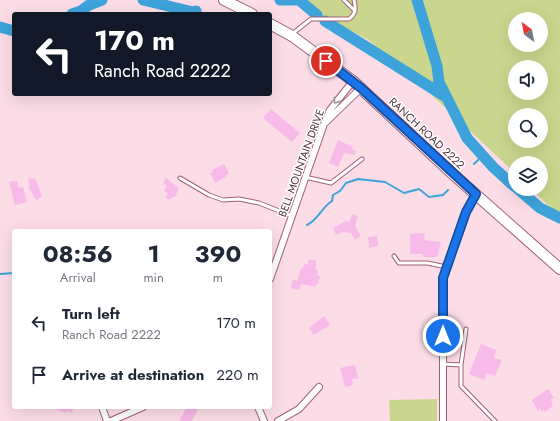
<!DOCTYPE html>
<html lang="en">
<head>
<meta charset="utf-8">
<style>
  body { margin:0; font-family:Jost,sans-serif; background:#f2f2f3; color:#1f2937; height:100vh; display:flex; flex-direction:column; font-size:15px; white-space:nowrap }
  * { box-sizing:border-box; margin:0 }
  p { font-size:13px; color:#747a83 }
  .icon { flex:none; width:22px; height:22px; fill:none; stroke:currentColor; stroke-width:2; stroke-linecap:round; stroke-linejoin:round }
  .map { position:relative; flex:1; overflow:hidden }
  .details { position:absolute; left:12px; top:229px; width:260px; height:180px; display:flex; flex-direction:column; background:#fff; border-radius:4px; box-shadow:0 4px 16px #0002 }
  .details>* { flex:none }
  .hud { position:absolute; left:12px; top:12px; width:260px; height:84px; border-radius:4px; box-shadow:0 4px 16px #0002; background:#111827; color:#fff; overflow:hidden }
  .needle { width:26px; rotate:328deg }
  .fabs { position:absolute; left:508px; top:12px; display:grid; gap:8px }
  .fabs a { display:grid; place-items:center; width:40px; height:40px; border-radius:50%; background:#fff; box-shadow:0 4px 16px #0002; font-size:20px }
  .pin { position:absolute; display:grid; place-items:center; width:34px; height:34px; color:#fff; margin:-17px; border:2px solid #fff; border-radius:50%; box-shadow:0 1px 4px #0007 }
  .me { position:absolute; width:44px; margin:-22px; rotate:0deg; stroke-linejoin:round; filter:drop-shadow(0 0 3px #0008) }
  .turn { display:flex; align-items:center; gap:14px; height:84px; padding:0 16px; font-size:18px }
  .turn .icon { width:52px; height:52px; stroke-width:2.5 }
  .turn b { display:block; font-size:28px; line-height:34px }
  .eta { display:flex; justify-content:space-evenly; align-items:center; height:68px; text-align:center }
  .eta b { font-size:24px; font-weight:700; line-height:28px }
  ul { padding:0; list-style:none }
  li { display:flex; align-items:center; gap:12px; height:52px; padding:0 16px }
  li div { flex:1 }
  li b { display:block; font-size:15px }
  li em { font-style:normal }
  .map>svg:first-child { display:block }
  .green { fill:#cad68d; fill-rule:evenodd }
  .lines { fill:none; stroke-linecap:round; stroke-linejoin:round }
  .stream { stroke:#3da3da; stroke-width:2 }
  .river { stroke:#3da3da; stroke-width:11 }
  .building { fill:#f8bae8 }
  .service-casing { stroke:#a05f77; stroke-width:5 }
  .minor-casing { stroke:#a05f77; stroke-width:8 }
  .primary-casing { stroke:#a05f77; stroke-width:12 }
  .service { stroke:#fff; stroke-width:3 }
  .minor { stroke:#fff; stroke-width:6 }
  .primary { stroke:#fff; stroke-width:10 }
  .oneway { stroke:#a6989e }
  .route-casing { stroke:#114b97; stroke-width:10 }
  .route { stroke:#1a73e8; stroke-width:7 }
  .labels { text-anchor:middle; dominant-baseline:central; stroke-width:3; stroke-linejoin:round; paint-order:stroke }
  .street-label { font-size:11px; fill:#4e313c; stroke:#fff }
</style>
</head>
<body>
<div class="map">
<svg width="560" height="421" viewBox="0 0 560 421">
  <rect width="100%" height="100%" fill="#fcdde7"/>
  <path class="green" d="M290,0H560V217L531,189H541V163H515V173L423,87L367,39ZM515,19H541V45H515ZM515,67H541V93H515ZM515,115H541V141H515Z
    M437,399V421H390L389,400Z"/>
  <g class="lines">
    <path class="stream" d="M474,164L483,155
      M307,225C318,220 322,207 332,201L333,195L340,191L346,183L358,179L385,182L404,193L419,189L429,197L443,195L448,190
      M0,274L14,273"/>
    <path class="river" d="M143,0L193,12L196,11
      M280,0H299L317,15
      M417,0L437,66L439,82L467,138L493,167L515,187
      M72,14L81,11L89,5L102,0
      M325,21L446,97
      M0,27L14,31
      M518,189L540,208L560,218"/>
  </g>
  <path class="building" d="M271,109L300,133L292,142L263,118Z
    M338,140L353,147L352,149L356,151L354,155L344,153L338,167L329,163Z
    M224,164L229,173L225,176L226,177L215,183L210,173L213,172L212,170Z
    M35,178L42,196L36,200L28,186H30L28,179Z
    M166,178L179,188L175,197H172L170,200L165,197L168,194L164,191L167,186L163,183Z
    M17,181L19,188L23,187L27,202L15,205L9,182Z
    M352,214L358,216L355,226L361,236L355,240L351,233L343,232L336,235L333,228L346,221L349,222Z
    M425,233L424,240L441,242L437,257H423V254H410V234Z
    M377,236L378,246L369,248L368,237Z
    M309,259L316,261V270L318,271L317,275L320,276L318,284H316L315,287L301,284L300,290L291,288L292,281L293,280L297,281L301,268H303L304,264L307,265Z
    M324,316L330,325L314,335L309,328Z
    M481,344L496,350L494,358L502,360L495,376L487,373L484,380L469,374Z
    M355,365L358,378L352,379L353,385L345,387L340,368Z
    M548,389L554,398L551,399L553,406L545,412L544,410L542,412L540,409L538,411L532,400Z
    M51,407H74L72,413L66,411L65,413Z
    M187,407H199L192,421H179Z"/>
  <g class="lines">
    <defs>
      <path id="service" d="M344,0L355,11
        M292,34L311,19H349C356,14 356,8 354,0
        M305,177L331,183L362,159
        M180,178L209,195L223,200L239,199L259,203L292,216
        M394,256L399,263H427L447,267
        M466,329L461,365V386L495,421
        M443,364L461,365"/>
      <path id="minor" d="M326,122L361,88
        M270,279L324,124L330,110L353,81
        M102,407L107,421
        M258,407L264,421
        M111,421L143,407
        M278,421L299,409L319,387
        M443,421V278L466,212L476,194"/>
      <path id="primary" d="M224,0L252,14
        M270,24L292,36L353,81L455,176L560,269"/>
    </defs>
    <use href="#service" class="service-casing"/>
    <use href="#minor" class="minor-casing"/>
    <use href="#primary" class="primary-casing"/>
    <use href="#service" class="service"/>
    <use href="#minor" class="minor"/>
    <use href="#primary" class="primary"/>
  </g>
  <defs><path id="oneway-chevron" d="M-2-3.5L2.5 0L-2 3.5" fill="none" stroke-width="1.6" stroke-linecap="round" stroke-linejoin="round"/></defs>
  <use class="oneway" href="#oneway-chevron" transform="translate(336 101) rotate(125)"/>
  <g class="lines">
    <defs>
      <path id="route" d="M326,61L361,88L476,194L466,212L443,278V336"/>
    </defs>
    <use href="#route" class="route-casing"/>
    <use href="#route" class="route"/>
  </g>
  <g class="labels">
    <g class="street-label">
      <text transform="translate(427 133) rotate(43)">RANCH ROAD 2222</text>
      <text transform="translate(301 163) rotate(-70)">BELL MOUNTAIN DRIVE</text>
    </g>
  </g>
</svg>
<div class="fabs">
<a><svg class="needle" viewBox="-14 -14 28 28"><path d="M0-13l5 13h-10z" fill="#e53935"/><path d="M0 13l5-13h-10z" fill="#747a83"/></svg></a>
<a><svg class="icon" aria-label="sound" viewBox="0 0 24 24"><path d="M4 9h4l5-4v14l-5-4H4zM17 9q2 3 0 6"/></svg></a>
<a><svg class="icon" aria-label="search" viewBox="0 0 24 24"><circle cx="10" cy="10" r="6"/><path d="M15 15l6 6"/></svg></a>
<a><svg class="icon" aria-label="layers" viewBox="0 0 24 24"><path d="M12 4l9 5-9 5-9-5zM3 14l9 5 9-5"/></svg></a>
</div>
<div class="pin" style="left:326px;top:61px;background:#d93025"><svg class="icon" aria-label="arrive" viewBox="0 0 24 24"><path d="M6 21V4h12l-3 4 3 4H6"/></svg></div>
<svg class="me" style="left:443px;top:336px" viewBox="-20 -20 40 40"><circle r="17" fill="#1a73e8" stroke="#fff" stroke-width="3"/><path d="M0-11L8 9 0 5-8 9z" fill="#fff"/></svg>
<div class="hud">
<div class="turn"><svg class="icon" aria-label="left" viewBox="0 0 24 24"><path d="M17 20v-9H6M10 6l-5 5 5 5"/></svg><div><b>170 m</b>Ranch Road 2222</div></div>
</div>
<section class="details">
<div class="eta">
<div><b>08:56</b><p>Arrival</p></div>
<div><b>1</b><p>min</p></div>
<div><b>390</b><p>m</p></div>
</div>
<ul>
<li><svg class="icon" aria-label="left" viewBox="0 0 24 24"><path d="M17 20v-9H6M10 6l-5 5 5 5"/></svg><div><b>Turn left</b><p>Ranch Road 2222</p></div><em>170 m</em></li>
<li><svg class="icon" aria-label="arrive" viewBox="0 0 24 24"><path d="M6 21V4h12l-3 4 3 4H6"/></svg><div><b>Arrive at destination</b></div><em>220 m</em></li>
</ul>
</section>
</div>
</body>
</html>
